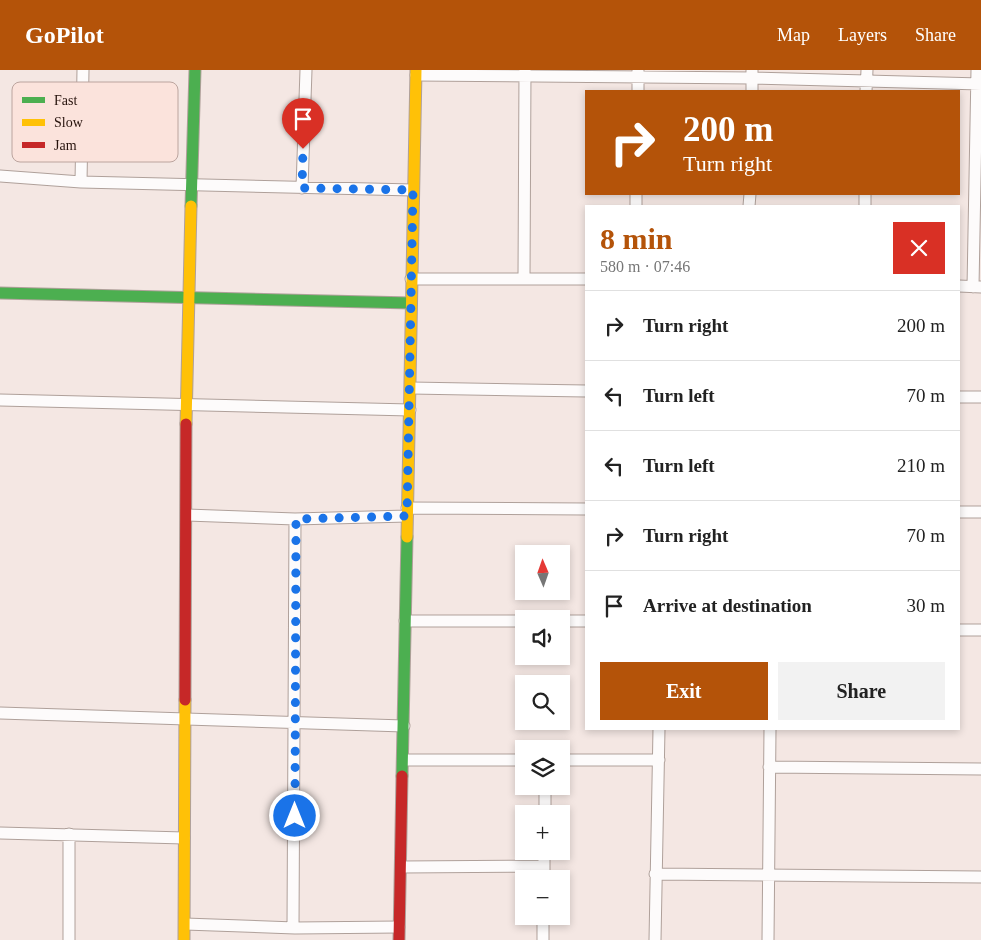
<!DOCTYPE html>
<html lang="en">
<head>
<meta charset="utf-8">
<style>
  body { margin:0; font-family:Georgia,serif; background:#f2f2f2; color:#222; height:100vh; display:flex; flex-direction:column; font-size:19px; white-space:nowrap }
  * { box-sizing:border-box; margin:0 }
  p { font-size:16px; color:#767676 }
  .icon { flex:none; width:28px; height:28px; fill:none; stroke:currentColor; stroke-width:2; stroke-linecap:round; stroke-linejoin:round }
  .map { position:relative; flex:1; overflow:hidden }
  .side { position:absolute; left:585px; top:135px; width:375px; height:525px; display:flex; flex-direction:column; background:#fff; border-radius:0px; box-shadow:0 2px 8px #0003 }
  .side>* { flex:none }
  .banner { position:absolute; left:585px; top:20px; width:375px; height:105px; border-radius:0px; box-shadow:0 2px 8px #0003; background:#b45309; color:#fff; overflow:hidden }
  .needle { width:32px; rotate:358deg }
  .fabs { position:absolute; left:515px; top:475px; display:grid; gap:10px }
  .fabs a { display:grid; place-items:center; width:55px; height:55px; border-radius:0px; background:#fff; box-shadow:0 2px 8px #0003; font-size:25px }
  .pin { position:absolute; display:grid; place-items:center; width:42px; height:42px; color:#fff; margin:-51px -21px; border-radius:50% 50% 50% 0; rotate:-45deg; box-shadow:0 0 5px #0007 }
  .pin .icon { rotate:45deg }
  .me { position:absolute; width:55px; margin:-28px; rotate:0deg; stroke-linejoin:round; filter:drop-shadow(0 0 4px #0008) }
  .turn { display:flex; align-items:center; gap:18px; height:105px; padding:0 15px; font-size:22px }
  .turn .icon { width:65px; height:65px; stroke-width:2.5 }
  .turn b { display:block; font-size:35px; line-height:42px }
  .round { display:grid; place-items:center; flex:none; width:52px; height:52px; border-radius:0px; background:#f2f2f2 }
  .overview { display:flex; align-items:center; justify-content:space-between; height:85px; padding:0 15px }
  h1 { font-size:30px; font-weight:700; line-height:38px; color:#b45309 }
  .cta { display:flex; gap:10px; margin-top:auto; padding:10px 15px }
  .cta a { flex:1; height:58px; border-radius:0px; background:#b45309; color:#fff; font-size:20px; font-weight:700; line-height:58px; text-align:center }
  .cta a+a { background:#f2f2f2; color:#222 }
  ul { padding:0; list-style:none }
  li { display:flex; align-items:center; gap:15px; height:70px; padding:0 15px; border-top:1px solid #e0e0e0 }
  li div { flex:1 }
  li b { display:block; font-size:19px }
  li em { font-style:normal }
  header { display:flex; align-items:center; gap:30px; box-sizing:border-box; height:70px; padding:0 25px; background:#b45309; color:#fff }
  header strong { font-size:24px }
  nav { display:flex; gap:28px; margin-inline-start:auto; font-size:18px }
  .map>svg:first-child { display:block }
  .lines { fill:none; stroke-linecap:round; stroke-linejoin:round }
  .street-casing { stroke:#afa09a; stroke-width:13 }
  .fast-casing { stroke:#afa09a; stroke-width:13 }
  .slow-casing { stroke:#afa09a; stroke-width:13 }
  .jam-casing { stroke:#afa09a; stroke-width:13 }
  .street { stroke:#fdfbfb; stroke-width:11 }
  .fast { stroke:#4caf50; stroke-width:11 }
  .slow { stroke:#ffc107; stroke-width:11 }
  .jam { stroke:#c62828; stroke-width:11 }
  .route { stroke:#1a73e8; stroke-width:9; stroke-dasharray:0 16.2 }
  .key { fill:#fbe3dc; stroke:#bba49e; stroke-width:1 }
  .key-label { font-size:14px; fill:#26120c }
</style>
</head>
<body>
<header>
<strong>GoPilot</strong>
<nav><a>Map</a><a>Layers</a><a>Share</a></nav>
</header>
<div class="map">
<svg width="981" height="870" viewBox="0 0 981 870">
  <rect width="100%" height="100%" fill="#f4e7e3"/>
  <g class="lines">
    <defs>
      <path id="street" d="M416,5L752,8L981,14
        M638,21V1
        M752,21V0
        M866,21L867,0
        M0,106L81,112L413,120
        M81,112L83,0
        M302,118L306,0
        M636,136V124
        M749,136L750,124
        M865,136V124
        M524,208L525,0
        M411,209H586
        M959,216L981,217
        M973,217L977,0
        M411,318L586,321
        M959,327H981
        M0,330L410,340
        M407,438L586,439
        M959,442H981
        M187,445L295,449L407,446
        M405,551H524
        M561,551H586
        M959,560H981
        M0,643L404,656
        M404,690H524
        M561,690H659
        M769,697L981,699
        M545,744V716
        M0,763L184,768
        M402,797L544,796
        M655,804L981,807
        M544,809V781
        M185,854L295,858L399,857
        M293,857L295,449
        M69,870V764
        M543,870V846
        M655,870L659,659
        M768,870L770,659"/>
      <path id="fast" d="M191,136L195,0
        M0,223L411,233
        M402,706L407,467"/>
      <path id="slow" d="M186,354L191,136
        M407,467L416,0
        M184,870L185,630"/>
      <path id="jam" d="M185,630L186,354
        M399,870L402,706"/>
    </defs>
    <use href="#street" class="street-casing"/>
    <use href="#fast" class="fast-casing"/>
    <use href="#slow" class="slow-casing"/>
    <use href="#jam" class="jam-casing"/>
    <use href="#street" class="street"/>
    <use href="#fast" class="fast"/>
    <use href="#slow" class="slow"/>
    <use href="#jam" class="jam"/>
  </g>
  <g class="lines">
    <path class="route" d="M295,746L296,449L407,446L413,120L302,118L303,79"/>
  </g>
  <rect x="12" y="12" width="166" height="80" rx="8" class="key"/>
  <rect x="22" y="27" width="23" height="6" fill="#4caf50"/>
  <rect x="22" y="49" width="23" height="7" fill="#ffc107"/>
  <rect x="22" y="72" width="23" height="6" fill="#c62828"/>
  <g class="key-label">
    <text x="54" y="35">Fast</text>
    <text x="54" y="57">Slow</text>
    <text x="54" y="80">Jam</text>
  </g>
</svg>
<div class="fabs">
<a><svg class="needle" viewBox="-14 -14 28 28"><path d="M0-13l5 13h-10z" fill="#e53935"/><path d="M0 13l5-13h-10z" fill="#767676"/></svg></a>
<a><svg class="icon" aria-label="sound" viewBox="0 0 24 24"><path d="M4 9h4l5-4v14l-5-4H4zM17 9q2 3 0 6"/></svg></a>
<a><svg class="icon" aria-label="search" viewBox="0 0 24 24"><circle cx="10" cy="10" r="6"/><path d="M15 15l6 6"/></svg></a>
<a><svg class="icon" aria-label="layers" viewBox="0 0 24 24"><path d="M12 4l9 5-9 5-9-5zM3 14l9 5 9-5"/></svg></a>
<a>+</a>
<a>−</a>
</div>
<div class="pin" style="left:303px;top:79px;background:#d93025"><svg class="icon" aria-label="arrive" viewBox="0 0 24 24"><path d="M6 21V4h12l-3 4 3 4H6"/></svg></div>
<svg class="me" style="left:295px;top:746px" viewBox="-20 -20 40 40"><circle r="17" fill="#1a73e8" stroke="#fff" stroke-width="3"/><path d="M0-11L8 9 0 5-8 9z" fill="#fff"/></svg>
<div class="banner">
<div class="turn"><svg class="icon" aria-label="right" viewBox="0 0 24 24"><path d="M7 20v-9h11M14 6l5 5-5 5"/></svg><div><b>200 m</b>Turn right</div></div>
</div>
<section class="side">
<div class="overview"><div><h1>8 min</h1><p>580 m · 07:46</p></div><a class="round" style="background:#d93025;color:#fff"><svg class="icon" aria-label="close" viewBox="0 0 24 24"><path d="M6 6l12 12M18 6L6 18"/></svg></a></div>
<ul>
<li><svg class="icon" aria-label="right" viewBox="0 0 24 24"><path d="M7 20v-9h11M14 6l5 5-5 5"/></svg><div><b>Turn right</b></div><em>200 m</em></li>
<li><svg class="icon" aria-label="left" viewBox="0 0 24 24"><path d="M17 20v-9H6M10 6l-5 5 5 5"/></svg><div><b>Turn left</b></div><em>70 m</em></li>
<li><svg class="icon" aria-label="left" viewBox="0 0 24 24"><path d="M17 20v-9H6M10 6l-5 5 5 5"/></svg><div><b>Turn left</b></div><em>210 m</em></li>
<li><svg class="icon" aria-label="right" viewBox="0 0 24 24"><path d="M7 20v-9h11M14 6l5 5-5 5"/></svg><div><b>Turn right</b></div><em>70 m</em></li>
<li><svg class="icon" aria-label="arrive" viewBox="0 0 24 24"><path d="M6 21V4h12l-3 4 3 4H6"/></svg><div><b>Arrive at destination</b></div><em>30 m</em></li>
</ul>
<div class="cta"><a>Exit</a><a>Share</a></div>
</section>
</div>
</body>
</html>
